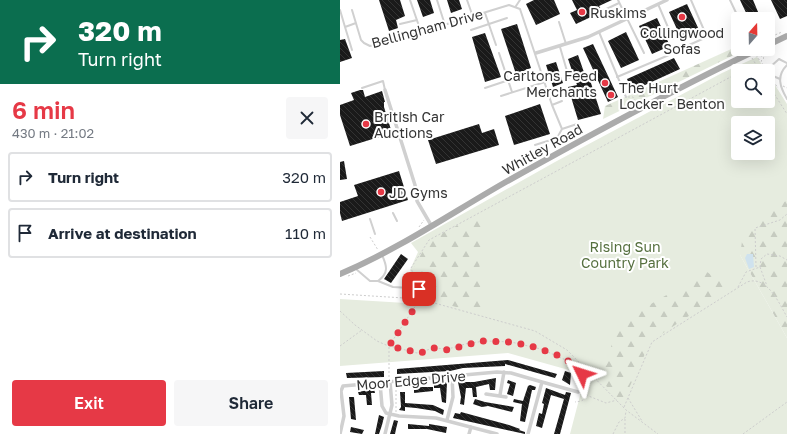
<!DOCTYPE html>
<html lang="en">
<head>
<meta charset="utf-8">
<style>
  body { margin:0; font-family:"Golos Text",sans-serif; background:#f6f6f7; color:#1f2937; height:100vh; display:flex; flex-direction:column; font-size:15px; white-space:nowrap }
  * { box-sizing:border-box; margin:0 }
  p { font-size:13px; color:#747a83 }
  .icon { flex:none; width:22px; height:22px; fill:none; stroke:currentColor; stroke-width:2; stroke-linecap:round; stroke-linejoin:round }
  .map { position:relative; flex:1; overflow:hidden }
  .panel { display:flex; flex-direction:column; background:#fff; width:340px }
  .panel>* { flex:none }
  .guide { background:#0b6e4f; color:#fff; overflow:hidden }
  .needle { width:26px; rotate:20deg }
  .tools { position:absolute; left:391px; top:12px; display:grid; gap:8px }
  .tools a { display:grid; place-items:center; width:44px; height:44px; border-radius:4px; background:#fff; box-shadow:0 4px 16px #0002; font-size:20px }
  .pin { position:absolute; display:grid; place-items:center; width:34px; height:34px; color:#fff; margin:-17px; border-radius:8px; box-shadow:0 2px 6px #0006 }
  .me { position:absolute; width:44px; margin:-22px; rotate:311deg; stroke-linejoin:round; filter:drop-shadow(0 0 3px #0008) }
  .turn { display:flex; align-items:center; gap:14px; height:84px; padding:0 12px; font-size:18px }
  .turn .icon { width:52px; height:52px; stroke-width:2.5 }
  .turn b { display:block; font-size:28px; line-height:34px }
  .round { display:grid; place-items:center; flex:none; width:42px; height:42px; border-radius:4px; background:#f6f6f7 }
  .head { display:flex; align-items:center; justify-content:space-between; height:68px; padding:0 12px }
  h1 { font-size:24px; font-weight:600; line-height:30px; color:#e63946 }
  .button { display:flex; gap:8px; margin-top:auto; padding:8px 12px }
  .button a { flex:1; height:46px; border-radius:4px; background:#e63946; color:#fff; font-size:16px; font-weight:600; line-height:46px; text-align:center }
  .button a+a { background:#f6f6f7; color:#1f2937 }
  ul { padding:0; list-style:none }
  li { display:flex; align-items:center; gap:12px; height:50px; margin:0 8px 6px; padding:0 4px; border:2px solid #e0e1e3; border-radius:4px }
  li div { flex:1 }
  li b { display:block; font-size:15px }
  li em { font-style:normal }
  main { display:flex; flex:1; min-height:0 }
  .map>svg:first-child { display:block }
  .green { fill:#e6ecdf; fill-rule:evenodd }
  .forest { fill:url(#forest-firs) }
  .water { fill:#cfe2ee }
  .building { fill:url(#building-back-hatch) }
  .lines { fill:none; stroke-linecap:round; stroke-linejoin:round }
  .path { stroke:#cdcdcd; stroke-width:1; stroke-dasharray:2 2; stroke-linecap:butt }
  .lane { stroke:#d0d0d0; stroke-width:2 }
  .street { stroke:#d0d0d0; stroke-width:3.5 }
  .primary { stroke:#ababab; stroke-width:6 }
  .route { stroke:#e63946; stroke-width:7; stroke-dasharray:0 12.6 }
  .poi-dot { fill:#e63946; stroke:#fff; stroke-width:1.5 }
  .labels { text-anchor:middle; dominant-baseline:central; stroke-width:4; stroke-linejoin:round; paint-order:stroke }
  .poi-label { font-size:14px; fill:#333; stroke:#fff; text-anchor:start }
  .street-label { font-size:14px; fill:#333; stroke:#fff }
  .park-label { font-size:14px; fill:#56703f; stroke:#fff }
</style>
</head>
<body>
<main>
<section class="panel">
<div class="guide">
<div class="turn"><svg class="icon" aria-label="right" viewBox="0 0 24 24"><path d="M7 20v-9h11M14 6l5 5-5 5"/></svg><div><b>320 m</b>Turn right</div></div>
</div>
<div class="head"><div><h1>6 min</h1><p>430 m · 21:02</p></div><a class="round"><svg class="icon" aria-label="close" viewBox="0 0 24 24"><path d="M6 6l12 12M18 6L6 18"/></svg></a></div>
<ul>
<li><svg class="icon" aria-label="right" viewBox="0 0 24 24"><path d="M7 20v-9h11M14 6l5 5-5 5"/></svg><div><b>Turn right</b></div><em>320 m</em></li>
<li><svg class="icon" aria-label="arrive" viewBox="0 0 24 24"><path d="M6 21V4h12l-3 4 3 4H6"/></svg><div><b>Arrive at destination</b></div><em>110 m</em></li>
</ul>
<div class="button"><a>Exit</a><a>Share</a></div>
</section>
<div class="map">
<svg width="447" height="434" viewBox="0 0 447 434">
  <defs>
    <pattern id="forest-firs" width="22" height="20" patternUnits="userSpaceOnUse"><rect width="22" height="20" fill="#e6ecdf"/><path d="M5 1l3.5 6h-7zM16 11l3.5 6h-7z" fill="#c6cbc0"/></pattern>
    <pattern id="building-back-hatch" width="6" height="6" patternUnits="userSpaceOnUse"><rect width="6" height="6" fill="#1a1a1a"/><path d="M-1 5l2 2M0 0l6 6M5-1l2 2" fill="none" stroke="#333"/></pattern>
  </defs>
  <rect width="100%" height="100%" fill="#fff"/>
  <path class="green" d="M417,57L426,71H398V101H428V74L447,104V200L400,255L447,338V434H230L242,388L236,372L168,353L0,366V299L82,304L70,270L78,252L71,243L215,162L382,73ZM398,123H428V153H398Z"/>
  <path class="forest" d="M398,46V49H401L396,54L263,119L265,106Z
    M447,200V338L400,255L404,228Z
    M143,212L139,275L141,293L148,304L145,315L84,298L73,269L89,240Z
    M367,272L391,288L311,341L282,403L256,375L267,364L272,343L278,332L295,313Z"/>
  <path class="water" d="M407,254H413L414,267L409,269L405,258Z"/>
  <path class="building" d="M39,0H60L65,16L56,20L58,28L49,31Z
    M77,0H90L94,13L83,17Z
    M107,0H119L122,9L111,13Z
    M194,0H214L220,14L196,25L186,4Z
    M232,0H272L259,6L261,9L252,13L253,16L236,24L230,13L237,10Z
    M400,0H413L421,19H409Z
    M431,0H447V16L440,19Z
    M347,4L360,32L342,40L329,12Z
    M317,18L330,46L312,54L299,26Z
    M177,24L191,68L176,74L161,29Z
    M286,32L299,60L281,68L268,41Z
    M145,33L161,77L145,82L132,37Z
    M5,39L12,58L0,62V40Z
    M253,44L278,97L268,102L243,48Z
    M238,55L247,81L250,80L261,114L238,120L228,87L237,85L228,59Z
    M334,58L340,69L292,91L287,79Z
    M216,62L223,83L213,87L206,65Z
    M20,90H23L25,97L42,91L45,102H44V107L52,133L10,146L0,115V105L14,100L11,93Z
    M200,104L210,134L174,145L165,116Z
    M139,124L142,133L154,129L159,145L96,164L88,140Z
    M4,161L7,179L0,180V162Z
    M59,171L68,200L2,221L0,213V202L18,196L14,185Z
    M61,254L68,259L51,283L44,279Z
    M168,360L217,374L215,378L165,364V366L123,368L110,371L57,374V369Z
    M44,371V377L7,378L6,373Z
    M225,371L231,373L230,385L222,380Z
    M156,378L155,390H150L149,384L136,387L137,397H133L132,388H126L124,405L120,404L121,397L118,382H134Z
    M168,380L176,383L173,396L167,394L170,384L167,383Z
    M107,382L106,403L102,402L100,388H94V385Z
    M190,385L196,387L195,390H192L185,422L180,421L182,404L173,402L174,399L183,401L188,386Z
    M74,387H93V391L74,393Z
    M206,388L225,395L226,392L231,393L220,434H214L224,399L211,395L202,428L196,426L199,413L202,414L204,404L202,403Z
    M34,389L35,393H31L32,405H27L26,395H19L18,392Z
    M60,392H65V403L93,405L104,410L103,415L95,411L76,408L65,407V411L59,410L61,407Z
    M9,397H14L16,420L11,419Z
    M135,399L145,402L174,407L172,412L148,406L142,407L133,404Z
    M121,412L169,425L180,429L179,430L185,432V434L113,418L115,413L120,414Z
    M39,415L44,417L42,425L39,434H35Z
    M54,420L58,421L56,429L55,434H50Z
    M68,424L89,426V424L107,427L106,433L87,429H68Z
    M11,427L24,430L22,434L10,432Z"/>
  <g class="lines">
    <path class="path" d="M428,38L442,32
      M416,55L420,61
      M420,55L424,58L421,61L426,70
      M412,58L420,71
      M402,71L414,65
      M431,78L438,88
      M428,84L447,114
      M443,86L447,88
      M288,97H293L297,104
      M222,134L226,142
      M79,227L84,220
      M30,237L38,250
      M416,267L415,228L440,220L447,214
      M420,267L421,259L427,254L440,256L447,260
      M8,276L16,273
      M398,287L406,272L420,267L427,286
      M0,294L80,299L195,331L227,350L286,410L318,434
      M0,311L15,325L37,341L46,345L77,353L94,348L108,349L129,343L147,341L171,342L201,349L228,361L241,371L246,395L242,401L235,402
      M0,346L22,330
      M49,377V346L80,299V292L71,268L89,240L398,73
      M56,386V412
      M246,395L266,403L277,400
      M288,398L302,421
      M284,407L312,342L407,282C427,275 439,303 447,317
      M285,419V434
      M273,434L279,422L285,418L286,411
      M403,434L447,402"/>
    <path class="lane" d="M70,0L81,32
      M97,0L105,25
      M127,0L133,17
      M278,0L304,53
      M390,0L399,19
      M318,4L333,39
      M176,6L180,0
      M0,10L5,27
      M12,10L21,40L24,43L30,46L81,32L169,5L180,9L212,105L222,129L217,138L195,145
      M260,12L279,3
      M145,13L156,45
      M219,22L226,44
      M60,24L77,20
      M131,30L167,18
      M259,32L286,97
      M349,45L367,37L351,0
      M220,47L229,78
      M12,50L5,27L16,23
      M159,53L172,92
      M447,65C436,76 440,87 447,99
      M277,77L329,55
      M440,79L433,76L429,68L439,59L447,63
      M22,88L43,81L45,90
      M145,88L190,73
      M161,96L205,82
      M212,105L222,101
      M222,129L237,124
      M53,213L57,221
      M30,219L35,234
      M16,269L30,281H38C49,273 47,266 42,255
      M38,281L53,287L70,288L66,277"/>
    <path class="street" d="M196,53L248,37L327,0
      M45,90L75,185L77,201L91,225
      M202,382L238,392
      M40,383L42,406L46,413L59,416L96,418L157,434
      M146,394L166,397
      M160,395L164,372
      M107,420L113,397L112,376
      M0,434L4,416L1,391L3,386L157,372L171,373L202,382L188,434
      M45,434L52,405L50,382
      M129,434L131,427"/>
    <path class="primary" d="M428,45L447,36
      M0,274C57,250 110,214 164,183C248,136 332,90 419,49"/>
  </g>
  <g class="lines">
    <path class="route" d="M79,289L80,300L49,346L80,353L94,348L108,350L141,341L171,342L191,346L217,355L234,364L242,374"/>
  </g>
  <g class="poi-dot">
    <circle cx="242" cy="12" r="4"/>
    <circle cx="342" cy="17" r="4"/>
    <circle cx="265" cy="83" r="4"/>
    <circle cx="271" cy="95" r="4"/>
    <circle cx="26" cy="124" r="4"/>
    <circle cx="41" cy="192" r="4"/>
  </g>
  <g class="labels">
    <g class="poi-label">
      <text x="250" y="12">Ruskims</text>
      <text x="342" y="32" text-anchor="middle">Collingwood<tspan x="342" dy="16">Sofas</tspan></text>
      <text x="257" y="75" text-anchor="end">Carltons Feed<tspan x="257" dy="16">Merchants</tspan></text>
      <text x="279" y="87">The Hurt<tspan x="279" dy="16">Locker - Benton</tspan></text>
      <text x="34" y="116">British Car<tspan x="34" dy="16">Auctions</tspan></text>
      <text x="49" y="192">JD Gyms</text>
    </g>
    <g class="street-label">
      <text transform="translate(87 28) rotate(-15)">Bellingham Drive</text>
      <text transform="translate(202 149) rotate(-29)">Whitley Road</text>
      <text transform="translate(71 380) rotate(-5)">Moor Edge Drive</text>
    </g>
    <g class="park-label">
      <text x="285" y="246">Rising Sun<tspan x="285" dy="16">Country Park</tspan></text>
    </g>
  </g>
</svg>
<div class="tools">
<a><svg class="needle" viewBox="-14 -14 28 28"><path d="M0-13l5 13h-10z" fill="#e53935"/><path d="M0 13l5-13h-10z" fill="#747a83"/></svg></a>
<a><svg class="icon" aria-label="search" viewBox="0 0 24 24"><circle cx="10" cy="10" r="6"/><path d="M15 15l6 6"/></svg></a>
<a><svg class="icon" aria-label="layers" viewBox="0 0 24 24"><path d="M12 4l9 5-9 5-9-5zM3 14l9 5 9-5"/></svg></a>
</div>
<div class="pin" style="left:79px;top:289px;background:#d93025"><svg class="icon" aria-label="arrive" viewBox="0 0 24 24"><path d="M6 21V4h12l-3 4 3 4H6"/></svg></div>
<svg class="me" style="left:242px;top:374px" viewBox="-20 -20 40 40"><path d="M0-17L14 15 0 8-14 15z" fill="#e63946" stroke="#fff" stroke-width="4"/></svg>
</div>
</main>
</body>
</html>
